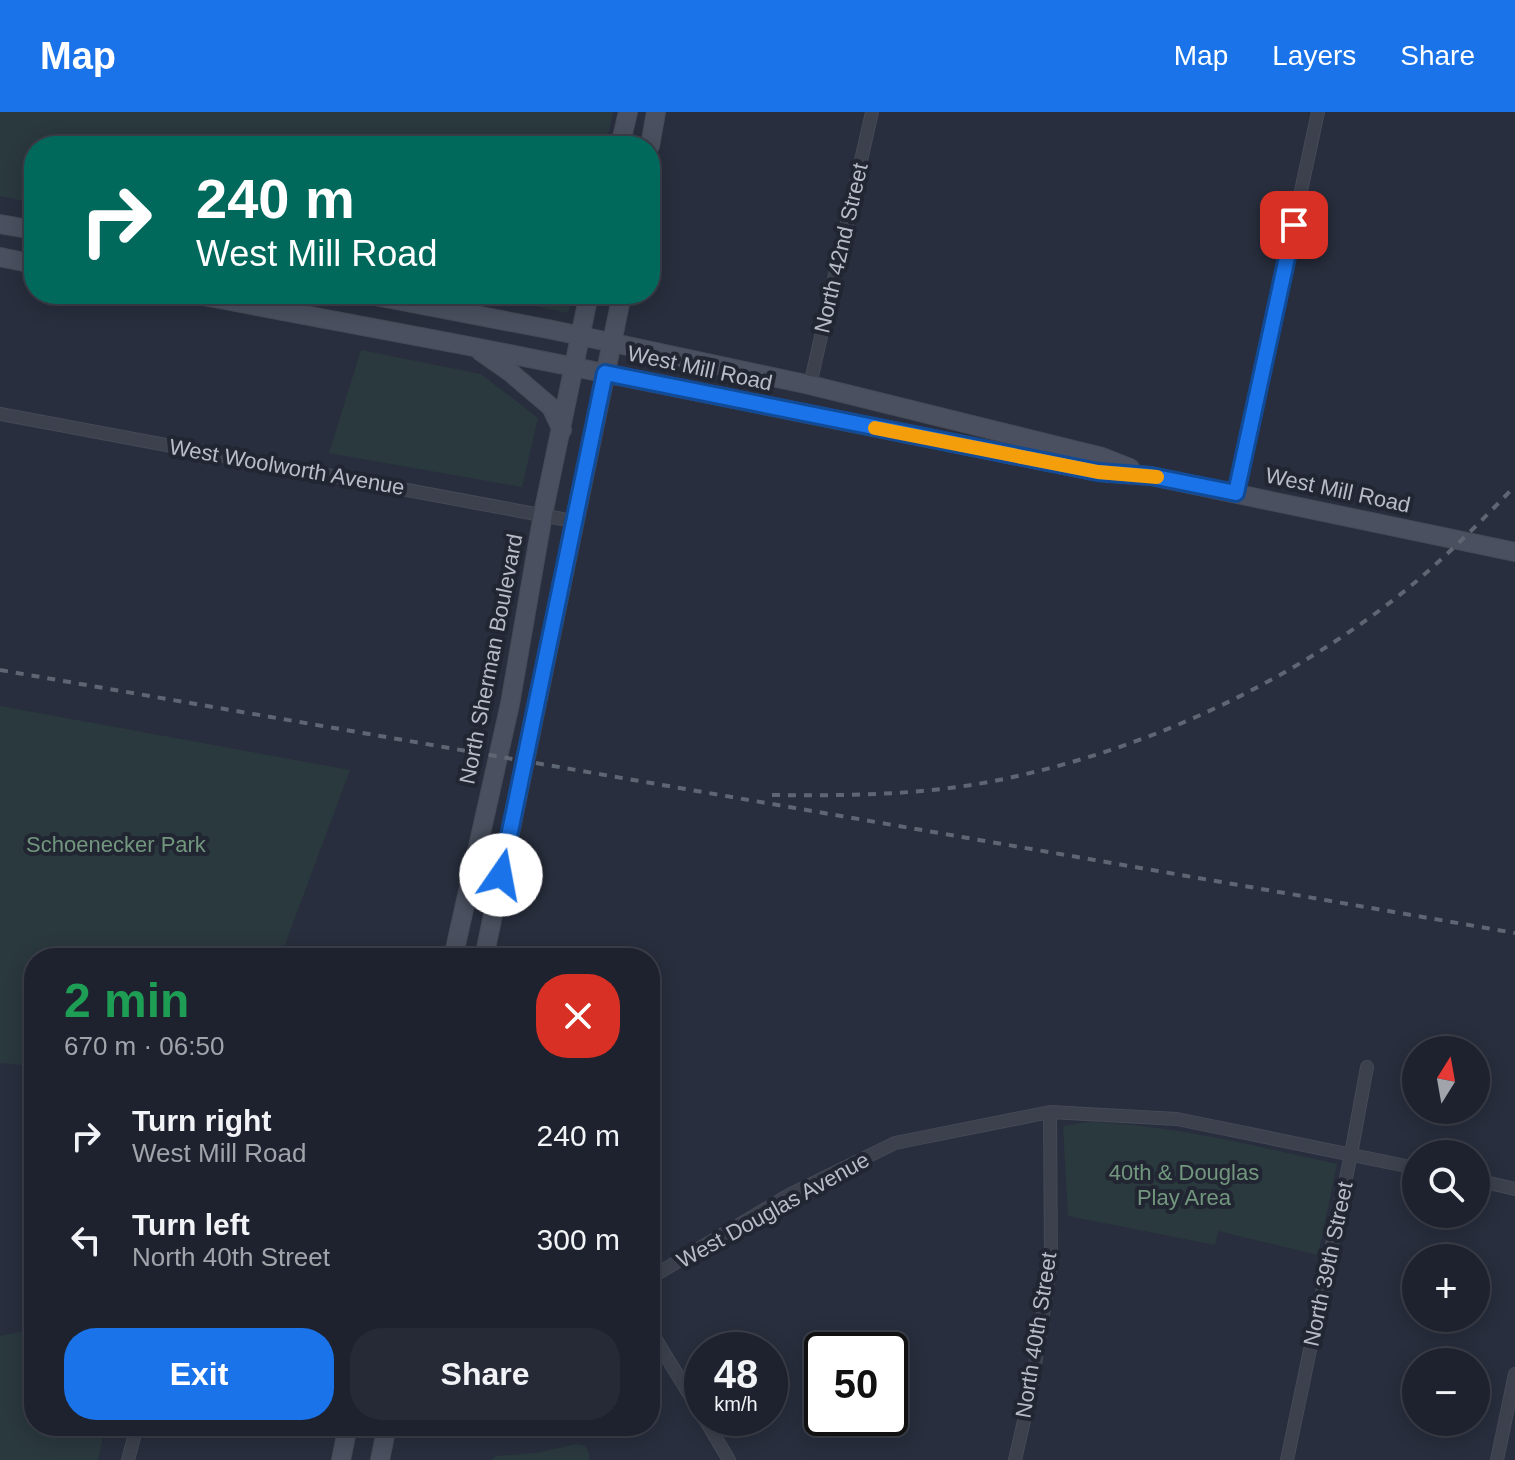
<!DOCTYPE html>
<html lang="en">
<head>
<meta charset="utf-8">
<style>
  body { margin:0; font-family:Arial,sans-serif; background:#262a36; color:#f1f3f6; height:100vh; display:flex; flex-direction:column; font-size:30px; white-space:nowrap }
  * { box-sizing:border-box; margin:0 }
  p { font-size:26px; color:#a1a4aa }
  .icon { flex:none; width:44px; height:44px; fill:none; stroke:currentColor; stroke-width:2; stroke-linecap:round; stroke-linejoin:round }
  .map { position:relative; flex:1; overflow:hidden }
  .sheet { position:absolute; left:24px; top:836px; width:636px; height:488px; display:flex; flex-direction:column; background:#1e222e; border-radius:32px; box-shadow:0 4px 20px #0003,0 0 0 2px #3c3f4a }
  .sheet>* { flex:none }
  .top-card { position:absolute; left:24px; top:24px; width:636px; height:168px; border-radius:32px; box-shadow:0 4px 20px #0003,0 0 0 2px #3c3f4a; background:#00695c; color:#fff; overflow:hidden }
  .needle { width:52px; rotate:11deg }
  .buttons { position:absolute; left:1402px; top:924px; display:grid; gap:16px }
  .buttons a { display:grid; place-items:center; width:88px; height:88px; border-radius:50%; background:#1e222e; box-shadow:0 4px 20px #0003,0 0 0 2px #3c3f4a; font-size:40px }
  .speed { position:absolute; left:684px; top:1220px; display:flex; gap:16px; font-size:40px; font-weight:700; text-align:center }
  .speed>* { display:grid; place-content:center; width:104px; height:104px; border-radius:50%; background:#1e222e; box-shadow:0 4px 20px #0003,0 0 0 2px #3c3f4a; line-height:1 }
  .speed small { font-size:20px; font-weight:400 }
  .speed .limit { border:4px solid #111; border-radius:12px; background:#fff; color:#111 }
  .pin { position:absolute; display:grid; place-items:center; width:68px; height:68px; color:#fff; margin:-34px; border-radius:16px; box-shadow:0 4px 12px #0006 }
  .me { position:absolute; width:88px; margin:-44px; rotate:12deg; stroke-linejoin:round; filter:drop-shadow(0 0 6px #0008) }
  .turn { display:flex; align-items:center; gap:28px; height:168px; padding:0 40px; font-size:36px }
  .turn .icon { width:104px; height:104px; stroke-width:2.5 }
  .turn b { display:block; font-size:56px; line-height:68px }
  .round { display:grid; place-items:center; flex:none; width:84px; height:84px; border-radius:32px; background:#262a36 }
  .overview { display:flex; align-items:center; justify-content:space-between; height:136px; padding:0 40px }
  h1 { font-size:48px; font-weight:700; line-height:60px; color:#1e9e55 }
  .action { display:flex; gap:16px; margin-top:auto; padding:16px 40px }
  .action a { flex:1; height:92px; border-radius:32px; background:#1a73e8; color:#fff; font-size:32px; font-weight:700; line-height:92px; text-align:center }
  .action a+a { background:#262a36; color:#f1f3f6 }
  ul { padding:0; list-style:none }
  li { display:flex; align-items:center; gap:24px; height:104px; padding:0 40px }
  li div { flex:1 }
  li b { display:block; font-size:30px }
  li em { font-style:normal }
  header { display:flex; align-items:center; gap:48px; box-sizing:border-box; height:112px; padding:0 40px; background:#1a73e8; color:#fff }
  header strong { font-size:38px }
  nav { display:flex; gap:44px; margin-inline-start:auto; font-size:28px }
  .map>svg:first-child { display:block }
  .green { fill:#2a393e }
  .lines { fill:none; stroke-linecap:round; stroke-linejoin:round }
  .minor-casing { stroke:#454a56; stroke-width:14 }
  .secondary-casing { stroke:#454a56; stroke-width:20 }
  .minor { stroke:#3c414d; stroke-width:12 }
  .secondary { stroke:#4a505f; stroke-width:18 }
  .rail { stroke:#5e6573; stroke-width:4; stroke-dasharray:8 8; stroke-linecap:butt }
  .route-casing { stroke:#114b97; stroke-width:20 }
  .route { stroke:#1a73e8; stroke-width:14 }
  .slow { stroke:#f59e0b; stroke-width:14 }
  .labels { text-anchor:middle; dominant-baseline:central; stroke-width:8; stroke-linejoin:round; paint-order:stroke }
  .street-label { font-size:22px; fill:#b8bcc8; stroke:#212632 }
  .park-label { font-size:22px; fill:#72967e; stroke:#212632 }
</style>
</head>
<body>
<header>
<strong>Map</strong>
<nav><a>Map</a><a>Layers</a><a>Share</a></nav>
</header>
<div class="map">
<svg width="1515" height="1348" viewBox="0 0 1515 1348">
  <rect width="100%" height="100%" fill="#282e3d"/>
  <path class="green" d="M0,0H613L606,34H34V91L0,84Z
    M474,182H573L568,201Z
    M361,238L481,262L538,306L522,375L329,341Z
    M0,594L350,658L280,846H34V954L0,951Z
    M1089,1010C1174,1013 1255,1034 1337,1052L1318,1143L1218,1119L1215,1133L1068,1104L1063,1014Z
    M34,1217V1314H105L98,1348H0V1224Z
    M577,1332L585,1334L589,1341V1348H491L496,1344L536,1341Z"/>
  <g class="lines">
    <defs>
      <path id="minor" d="M810,273L872,0
        M0,302L573,409
        M1236,381L1318,0
        M1476,1068L1515,1077
        M650,1166L789,1083L895,1031L1050,1000L1177,1007L1416,1056
        M650,1218L702,1303
        M704,1306L729,1348
        M128,1348L137,1314
        M1015,1348L1031,1278L1051,1152L1050,1000
        M1287,1348L1351,1042L1367,955
        M1497,1348L1515,1262"/>
      <path id="secondary" d="M620,34L628,0
        M650,34L656,0
        M0,112L34,118
        M0,145L34,152
        M193,182L474,235L1098,360L1151,364L1515,440
        M365,182L553,218L810,273L1102,345L1130,356
        M480,239L510,260L551,295L562,318
        M453,846L510,592L543,402L589,182
        M484,846L622,182
        M341,1348L348,1314
        M380,1348L387,1314"/>
    </defs>
    <use href="#minor" class="minor-casing"/>
    <use href="#secondary" class="secondary-casing"/>
    <use href="#minor" class="minor"/>
    <use href="#secondary" class="secondary"/>
    <path class="rail" d="M0,558L1515,821
      M772,683C852,684 934,683 1013,665C1144,636 1268,580 1376,501C1427,464 1471,420 1515,374"/>
  </g>
  <g class="lines">
    <defs>
      <path id="route" d="M501,763L605,261L1098,360L1151,364L1236,381L1294,113"/>
    </defs>
    <use href="#route" class="route-casing"/>
    <use href="#route" class="route"/>
    <path class="slow" d="M875,316L1098,360L1157,365"/>
  </g>
  <g class="labels">
    <g class="street-label">
      <text transform="translate(841 136) rotate(-77)">North 42nd Street</text>
      <text transform="translate(700 256) rotate(12)">West Mill Road</text>
      <text transform="translate(287 355) rotate(10)">West Woolworth Avenue</text>
      <text transform="translate(1338 378) rotate(12)">West Mill Road</text>
      <text transform="translate(491 547) rotate(-79)">North Sherman Boulevard</text>
      <text transform="translate(773 1098) rotate(-29)">West Douglas Avenue</text>
      <text transform="translate(1328 1152) rotate(-78)">North 39th Street</text>
      <text transform="translate(1036 1223) rotate(-81)">North 40th Street</text>
    </g>
    <g class="park-label">
      <text x="116" y="732">Schoenecker Park</text>
      <text x="1184" y="1060">40th &amp; Douglas<tspan x="1184" dy="25">Play Area</tspan></text>
    </g>
  </g>
</svg>
<div class="buttons">
<a><svg class="needle" viewBox="-14 -14 28 28"><path d="M0-13l5 13h-10z" fill="#e53935"/><path d="M0 13l5-13h-10z" fill="#a1a4aa"/></svg></a>
<a><svg class="icon" aria-label="search" viewBox="0 0 24 24"><circle cx="10" cy="10" r="6"/><path d="M15 15l6 6"/></svg></a>
<a>+</a>
<a>−</a>
</div>
<div class="speed"><div>48<small>km/h</small></div><div class="limit">50</div></div>
<div class="pin" style="left:1294px;top:113px;background:#d93025"><svg class="icon" aria-label="arrive" viewBox="0 0 24 24"><path d="M6 21V4h12l-3 4 3 4H6"/></svg></div>
<svg class="me" style="left:501px;top:763px" viewBox="-20 -20 40 40"><circle r="19" fill="#fff"/><path d="M0-13L10 11 0 6-10 11z" fill="#1a73e8"/></svg>
<div class="top-card">
<div class="turn"><svg class="icon" aria-label="right" viewBox="0 0 24 24"><path d="M7 20v-9h11M14 6l5 5-5 5"/></svg><div><b>240 m</b>West Mill Road</div></div>
</div>
<section class="sheet">
<div class="overview"><div><h1>2 min</h1><p>670 m · 06:50</p></div><a class="round" style="background:#d93025;color:#fff"><svg class="icon" aria-label="close" viewBox="0 0 24 24"><path d="M6 6l12 12M18 6L6 18"/></svg></a></div>
<ul>
<li><svg class="icon" aria-label="right" viewBox="0 0 24 24"><path d="M7 20v-9h11M14 6l5 5-5 5"/></svg><div><b>Turn right</b><p>West Mill Road</p></div><em>240 m</em></li>
<li><svg class="icon" aria-label="left" viewBox="0 0 24 24"><path d="M17 20v-9H6M10 6l-5 5 5 5"/></svg><div><b>Turn left</b><p>North 40th Street</p></div><em>300 m</em></li>
</ul>
<div class="action"><a>Exit</a><a>Share</a></div>
</section>
</div>
</body>
</html>
